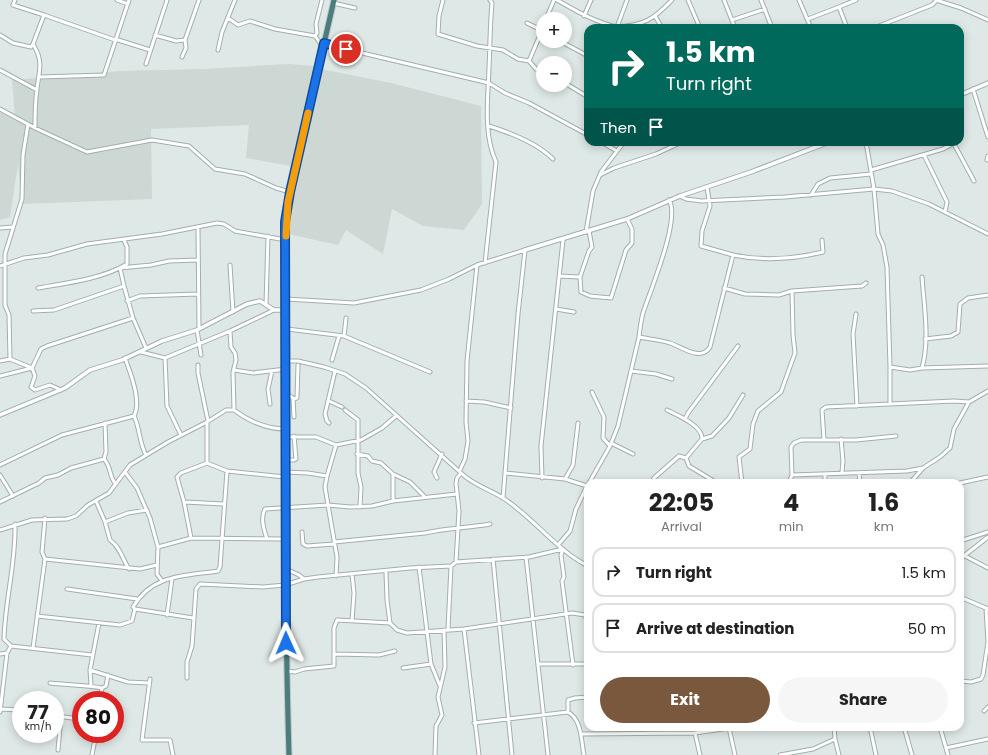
<!DOCTYPE html>
<html lang="en">
<head>
<meta charset="utf-8">
<style>
  body { margin:0; font-family:Poppins,sans-serif; background:#f6f6f6; color:#222; height:100vh; display:flex; flex-direction:column; font-size:15px; white-space:nowrap }
  * { box-sizing:border-box; margin:0 }
  p { font-size:13px; color:#767676 }
  .icon { flex:none; width:22px; height:22px; fill:none; stroke:currentColor; stroke-width:2; stroke-linecap:round; stroke-linejoin:round }
  .map { position:relative; flex:1; overflow:hidden }
  .drawer { position:absolute; left:584px; top:479px; width:380px; height:252px; display:flex; flex-direction:column; background:#fff; border-radius:12px; box-shadow:0 2px 10px #0003 }
  .drawer>* { flex:none }
  .top-card { position:absolute; left:584px; top:24px; width:380px; height:122px; border-radius:12px; box-shadow:0 2px 10px #0003; background:#00695c; color:#fff; overflow:hidden }
  .controls { position:absolute; left:536px; top:12px; display:grid; gap:8px }
  .controls a { display:grid; place-items:center; width:36px; height:36px; border-radius:50%; background:#fff; box-shadow:0 2px 10px #0003; font-size:20px }
  .speed { position:absolute; left:12px; top:691px; display:flex; gap:8px; font-size:20px; font-weight:700; text-align:center }
  .speed>* { display:grid; place-content:center; width:52px; height:52px; border-radius:50%; background:#fff; box-shadow:0 2px 10px #0003; line-height:1 }
  .speed small { font-size:10px; font-weight:400 }
  .speed .limit { border:6px solid #d22; background:#fff; color:#111 }
  .pin { position:absolute; display:grid; place-items:center; width:34px; height:34px; color:#fff; margin:-17px; border:2px solid #fff; border-radius:50%; box-shadow:0 1px 4px #0007 }
  .me { position:absolute; width:44px; margin:-22px; rotate:359deg; stroke-linejoin:round; filter:drop-shadow(0 0 3px #0008) }
  .turn { display:flex; align-items:center; gap:14px; height:84px; padding:0 16px; font-size:18px }
  .turn .icon { width:52px; height:52px; stroke-width:2.5 }
  .turn b { display:block; font-size:28px; line-height:34px }
  .then { display:flex; align-items:center; height:38px; padding:0 16px; background:#0003; gap:8px; font-size:15px }
  .eta { display:flex; justify-content:space-evenly; align-items:center; height:68px; text-align:center }
  .eta b { font-size:24px; font-weight:700; line-height:28px }
  .action { display:flex; gap:8px; margin-top:auto; padding:8px 16px }
  .action a { flex:1; height:46px; border-radius:24px; background:#7a583d; color:#fff; font-size:16px; font-weight:700; line-height:46px; text-align:center }
  .action a+a { background:#f6f6f6; color:#222 }
  ul { padding:0; list-style:none }
  li { display:flex; align-items:center; gap:12px; height:50px; margin:0 8px 6px; padding:0 8px; border:2px solid #e0e0e0; border-radius:12px }
  li div { flex:1 }
  li b { display:block; font-size:15px }
  li em { font-style:normal }
  .map>svg:first-child { display:block }
  .built { fill:#cdd8d5 }
  .lines { fill:none; stroke-linecap:round; stroke-linejoin:round }
  .minor-casing { stroke:#a2afad; stroke-width:5 }
  .tertiary-casing { stroke:#a2afad; stroke-width:5.5 }
  .trunk-casing { stroke:#bcc3c2; stroke-width:7 }
  .minor { stroke:#fff; stroke-width:3 }
  .tertiary { stroke:#fff; stroke-width:3.5 }
  .trunk { stroke:#4a7d7c; stroke-width:5 }
  .route-casing { stroke:#114b97; stroke-width:10 }
  .route { stroke:#1a73e8; stroke-width:7 }
  .slow { stroke:#f59e0b; stroke-width:7 }
</style>
</head>
<body>
<div class="map">
<svg width="988" height="755" viewBox="0 0 988 755">
  <rect width="100%" height="100%" fill="#dee8e6"/>
  <path class="built" d="M289,64L315,66L291,166L246,158L249,125L151,129L152,199L22,204L18,164L10,217L0,220V109L15,117L12,80L120,71L205,69Z
    M321,69L391,83L481,106L482,204L464,230L423,226L392,209L383,254L346,230L338,245L289,234L293,196Z"/>
  <g class="lines">
    <defs>
      <path id="minor" d="M15,0L13,5L44,15
        M117,0L128,4
        M443,0L439,16L438,34L477,46L503,50L518,59L529,61L543,28
        M557,0C576,11 595,22 617,27
        M627,0L617,27C644,25 653,20 672,0
        M688,0L700,28
        M724,0L735,28
        M761,0L772,28
        M799,0L811,28
        M936,0L961,8L988,20
        M333,3L355,8
        M584,16L591,0
        M655,16L662,28
        M228,18L238,25L250,21L275,29L315,36L320,43L489,83L505,93L529,103L588,135
        M546,19L554,0
        M808,19L839,7
        M732,20L765,9
        M527,23L543,31
        M847,28L839,7L856,0
        M874,28L932,5L937,0
        M0,35L13,43L31,47L33,44
        M155,35L176,41L185,40L199,0
        M315,36L317,33L316,24L322,0
        M115,39L150,50
        M560,41L588,56
        M218,50L222,32L235,0
        M182,57L186,48L185,40
        M529,61L536,69L543,72
        M146,64L167,0
        M0,70L37,90
        M39,77L104,75L129,0
        M565,83L588,97
        M973,89L988,137
        M0,109L35,128L87,152L152,140L189,146L215,169L245,174L276,188L290,192
        M489,126C511,133 537,143 553,159
        M35,128C35,115 35,102 37,89C39,70 44,62 33,44L44,15L115,40
        M601,142L617,151
        M866,142L874,189L878,234L883,245L887,267L890,367L910,370L922,368C930,340 924,306 922,277
        M953,142L974,181
        M924,155L947,202L945,212
        M987,160L988,156
        M871,170L943,149L954,143
        M600,175L614,168L656,154L682,142
        M811,195L818,184L830,178L871,174
        M680,196L686,199L702,201L785,197L874,189L892,191L929,204L988,234
        M198,227L199,328
        M0,228L12,227
        M586,232L593,191L601,172L624,142
        M733,255C762,261 794,259 823,252L822,240
        M485,263L496,162C483,134 488,98 489,68C490,46 490,25 492,3L490,0
        M230,265L233,312
        M0,266L24,258L48,255L87,244L162,234L217,223L224,224L235,231L286,240
        M559,276L580,277L581,292L590,296L611,298L626,250L632,243V229L627,219
        M580,277L589,251L592,247L589,231
        M124,286L120,268L151,265L169,261L198,260
        M38,288C67,283 102,279 127,264V247L124,240
        M724,288L745,294L779,295L792,291L862,286L866,283
        M286,299L354,303L421,290L449,279L477,265L525,250L518,314L503,498
        M127,301L140,296L198,294
        M266,305L268,236
        M556,309L574,312
        M274,310L230,331L231,347L235,353L236,360L233,372L234,410C250,422 266,429 286,429
        M33,311L54,310L124,286L133,318
        M856,314L853,334L857,406
        M287,329L344,336L430,372
        M197,330L201,355
        M344,336L346,318
        M639,337C640,329 641,320 643,313C650,291 681,219 669,200
        M925,339L951,336L958,332L960,304L968,298L988,295
        M141,352L165,358L167,406L181,435
        M125,358C130,372 142,401 134,416C140,428 139,443 146,455
        M165,358L230,331
        M10,359L9,315L5,305V254L22,199L23,155L28,124
        M332,360L339,336
        M0,361L10,359L32,368L35,376L31,387L35,390L50,385L61,390
        M287,361H298L324,367L345,374L366,388L461,473
        M198,365V373L208,421
        M922,368L988,366
        M234,370L253,373L286,369
        M631,371L656,374L672,379
        M0,376L32,368L41,349L47,346L133,318L146,348
        M592,392L604,417L603,438L610,446
        M286,393L294,399L297,398L298,365
        M293,398L294,417
        M329,401L342,407
        M466,401L484,402L511,408
        M890,403V367
        M270,404L268,389L272,371
        M345,410L358,420V473L361,487L360,507
        M667,410C677,415 703,426 702,439
        M685,419L688,413L738,346
        M207,422V463L227,471L285,477
        M329,423L327,421L325,414L335,371
        M896,436L856,440H824L822,410L826,407L954,401L969,402
        M286,437H316L336,445L361,440L382,428L396,416
        M841,439L843,461L842,472
        M611,443L633,454
        M357,454L368,456L372,461L381,463L393,474V501
        M104,459L106,452L105,423
        M104,459C111,466 109,476 115,483
        M285,460H294L296,459L294,436
        M0,465L62,435L134,416
        M460,470L465,459L468,441L466,422L467,361L477,265
        M125,472L137,488L150,518L158,547L157,574L162,581
        M285,472L308,473L327,476
        M505,473L565,479L587,486
        M859,473L860,483
        M393,474L410,482L424,496
        M825,474V483
        M0,475L13,496
        M792,475L907,471L923,468
        M437,478L434,472L442,454
        M542,478L541,446L563,240
        M565,479L573,465L578,423
        M589,483L610,446L618,426L639,337C649,339 660,340 670,343C682,347 701,362 710,347L733,255L701,246L702,231L710,206L707,187
        M652,483L654,478L679,456L686,458
        M717,483L689,466L686,458L702,439L712,436L729,418L743,395
        M742,483L739,457L750,449L753,424L758,411L781,392L795,353L793,335L792,291
        M789,483L792,475L791,447L794,443L801,440H824
        M910,483L923,468L940,457L950,448L954,429L969,402L988,391
        M960,483L988,477
        M96,501L105,522L110,540C120,547 122,558 129,569
        M0,502L39,483L45,478L58,475L71,468L104,459
        M184,502L224,504
        M105,522L128,513L147,510
        M15,524C16,564 5,600 4,639L11,646L92,655
        M0,530L32,520L67,519L76,516L88,505L109,493L130,465L168,442L207,422L226,410H234
        M302,532L303,544L307,546L334,544
        M191,538L184,502L177,477L181,473L207,463
        M267,539C264,530 260,518 265,509L328,505L325,487L327,476L336,445
        M960,541L988,532
        M334,542L425,533C446,528 468,528 490,524
        M558,545L570,531L576,509L587,486
        M158,547L191,538L285,539
        M563,549L561,555L564,577L562,581L573,665
        M965,556L988,568
        M526,557L548,755
        M45,559L140,569L157,565
        M493,559L512,755
        M960,559L988,537
        M456,562L529,557L563,549
        M419,567L431,664L440,686
        M286,569L299,575L304,579
        M386,572L387,600L390,623L397,630L407,633L464,629L572,613L585,615L588,623
        M352,574L354,593L352,621
        M336,576L337,557L328,505L350,507L372,506L393,501L457,494
        M67,589L137,599
        M960,597L988,609
        M135,609L193,618
        M167,615L172,579
        M37,616L120,625L132,621L135,609L133,607C152,574 185,576 218,571L220,567L227,471
        M448,629L451,566
        M464,629L479,755
        M33,648L45,559L42,552L45,518
        M0,654L7,653
        M335,654L379,655L395,651
        M538,664H588
        M403,668L431,664
        M90,670L128,682L149,683
        M286,671L295,672L304,669L334,666V628L337,620L390,623
        M187,678V662L192,646L196,589L200,584L263,587L285,585L304,579L318,577L410,568L451,566L456,562L459,511L456,483L457,478L461,473C473,485 489,489 503,498C534,518 556,550 588,566
        M150,679L142,740H170L173,755
        M960,681L971,682L981,679L983,675L988,642L986,608
        M50,683C67,685 85,685 102,688L100,700
        M91,685L90,670L99,623
        M102,688L106,686L108,675
        M0,709L21,710
        M984,711L988,707
        M0,712L7,653L11,646
        M568,712V700L575,698L588,697
        M55,716L81,719
        M474,723L568,712C582,720 581,740 584,755
        M870,727L876,755
        M904,727L912,755
        M940,727L948,755
        M729,728L735,755
        M695,733L737,727
        M581,734L695,733L700,755
        M835,739L839,755
        M946,748L988,739
        M58,750L61,717
        M92,755L96,734
        M435,755L436,726L442,715L438,697L445,667L444,630
        M780,755L813,749L835,739L834,727"/>
      <path id="tertiary" d="M960,95L988,83
        M525,250L627,219L680,196L751,172L829,142
        M0,415L65,388L90,370L122,360L162,341L197,330L247,304L260,301L274,310H286"/>
      <path id="trunk" d="M289,755C285,623 285,491 287,359C287,306 279,242 290,192L334,0"/>
    </defs>
    <use href="#minor" class="minor-casing"/>
    <use href="#tertiary" class="tertiary-casing"/>
    <use href="#trunk" class="trunk-casing"/>
    <use href="#minor" class="minor"/>
    <use href="#tertiary" class="tertiary"/>
    <use href="#trunk" class="trunk"/>
  </g>
  <g class="lines">
    <defs>
      <path id="route" d="M286,643L285,222L290,192L324,43L346,49"/>
    </defs>
    <use href="#route" class="route-casing"/>
    <use href="#route" class="route"/>
    <path class="slow" d="M286,236L288,202L308,113"/>
  </g>
</svg>
<div class="controls">
<a>+</a>
<a>−</a>
</div>
<div class="speed"><div>77<small>km/h</small></div><div class="limit">80</div></div>
<div class="pin" style="left:346px;top:49px;background:#d93025"><svg class="icon" aria-label="arrive" viewBox="0 0 24 24"><path d="M6 21V4h12l-3 4 3 4H6"/></svg></div>
<svg class="me" style="left:286px;top:643px" viewBox="-20 -20 40 40"><path d="M0-17L14 15 0 8-14 15z" fill="#1a73e8" stroke="#fff" stroke-width="4"/></svg>
<div class="top-card">
<div class="turn"><svg class="icon" aria-label="right" viewBox="0 0 24 24"><path d="M7 20v-9h11M14 6l5 5-5 5"/></svg><div><b>1.5 km</b>Turn right</div></div>
<div class="then">Then<svg class="icon" aria-label="arrive" viewBox="0 0 24 24"><path d="M6 21V4h12l-3 4 3 4H6"/></svg></div>
</div>
<section class="drawer">
<div class="eta">
<div><b>22:05</b><p>Arrival</p></div>
<div><b>4</b><p>min</p></div>
<div><b>1.6</b><p>km</p></div>
</div>
<ul>
<li><svg class="icon" aria-label="right" viewBox="0 0 24 24"><path d="M7 20v-9h11M14 6l5 5-5 5"/></svg><div><b>Turn right</b></div><em>1.5 km</em></li>
<li><svg class="icon" aria-label="arrive" viewBox="0 0 24 24"><path d="M6 21V4h12l-3 4 3 4H6"/></svg><div><b>Arrive at destination</b></div><em>50 m</em></li>
</ul>
<div class="action"><a>Exit</a><a>Share</a></div>
</section>
</div>
</body>
</html>
